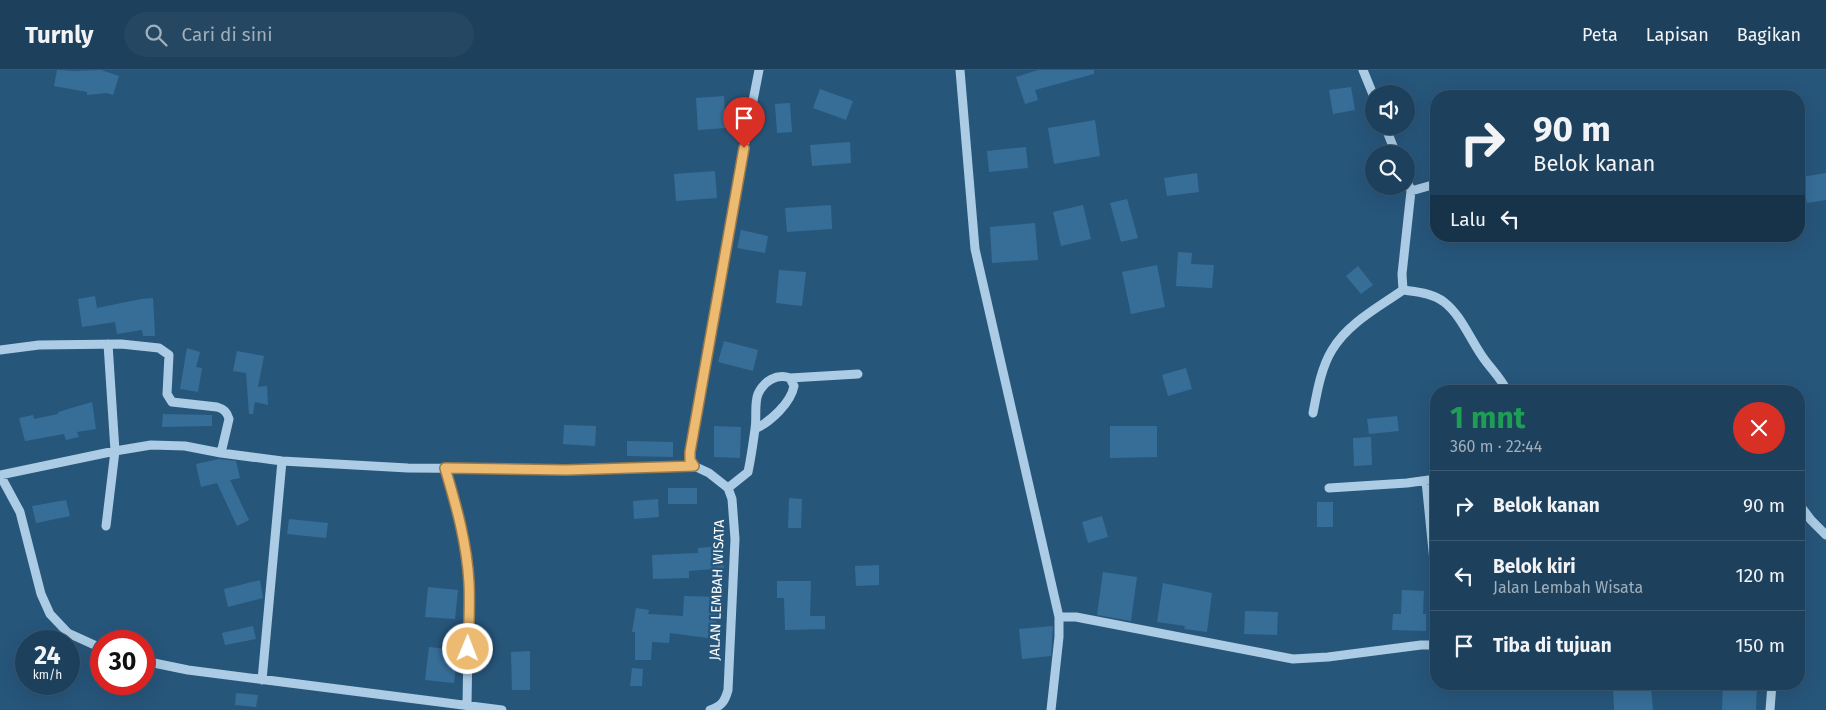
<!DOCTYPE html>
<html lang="id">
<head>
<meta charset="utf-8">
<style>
  body { margin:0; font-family:"Fira Sans",sans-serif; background:#254762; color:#f1f3f6; height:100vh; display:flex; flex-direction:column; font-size:19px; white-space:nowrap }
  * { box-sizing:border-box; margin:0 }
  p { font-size:16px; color:#a0afbb }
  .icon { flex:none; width:28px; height:28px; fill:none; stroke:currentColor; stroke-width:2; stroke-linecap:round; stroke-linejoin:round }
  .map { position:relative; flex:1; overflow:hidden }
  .panel { position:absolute; left:1430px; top:315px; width:375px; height:305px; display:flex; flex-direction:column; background:#1d405c; border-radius:20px; box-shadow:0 5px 20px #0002,0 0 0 1px #3b5972 }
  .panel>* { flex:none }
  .top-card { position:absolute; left:1430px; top:20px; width:375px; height:152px; border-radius:20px; box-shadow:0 5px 20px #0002,0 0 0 1px #3b5972; background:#1d405c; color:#f1f3f6; overflow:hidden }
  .controls { position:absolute; left:1365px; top:15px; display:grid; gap:10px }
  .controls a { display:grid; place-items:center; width:50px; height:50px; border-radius:50%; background:#1d405c; box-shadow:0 5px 20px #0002,0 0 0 1px #3b5972; font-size:25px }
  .speed { position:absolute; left:15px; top:560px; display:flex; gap:10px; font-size:25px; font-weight:700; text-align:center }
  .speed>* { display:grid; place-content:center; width:65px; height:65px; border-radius:50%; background:#1d405c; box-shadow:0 5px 20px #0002,0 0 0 1px #3b5972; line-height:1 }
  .speed small { font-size:12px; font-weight:400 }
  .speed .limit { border:8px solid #d22; background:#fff; color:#111 }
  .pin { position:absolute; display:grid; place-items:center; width:42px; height:42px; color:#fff; margin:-51px -21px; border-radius:50% 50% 50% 0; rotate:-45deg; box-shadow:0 0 5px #0007 }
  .pin .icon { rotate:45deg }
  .me { position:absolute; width:55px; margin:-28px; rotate:1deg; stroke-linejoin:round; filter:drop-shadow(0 0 4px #0008) }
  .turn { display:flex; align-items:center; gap:18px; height:105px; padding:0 20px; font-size:22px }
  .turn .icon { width:65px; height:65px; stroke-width:2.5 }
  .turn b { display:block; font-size:35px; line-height:42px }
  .then { display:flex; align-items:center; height:48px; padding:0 20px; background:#0003; gap:10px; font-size:19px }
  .round { display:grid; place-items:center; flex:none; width:52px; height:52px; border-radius:26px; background:#254762 }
  .headline { display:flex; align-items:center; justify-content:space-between; height:85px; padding:0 20px }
  h1 { font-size:30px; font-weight:700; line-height:38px; color:#1e9e55 }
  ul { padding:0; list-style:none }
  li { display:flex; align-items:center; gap:15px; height:70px; padding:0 20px; border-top:1px solid #3b5972 }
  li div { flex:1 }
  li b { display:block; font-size:19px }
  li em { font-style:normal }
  header { display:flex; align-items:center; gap:30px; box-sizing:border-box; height:70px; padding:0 25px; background:#1d405c; border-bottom:1px solid #3b5972 }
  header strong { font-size:24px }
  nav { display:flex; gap:28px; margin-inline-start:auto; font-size:18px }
  .search { width:350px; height:45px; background:#254762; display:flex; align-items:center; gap:12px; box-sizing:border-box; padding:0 18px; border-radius:28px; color:#a0afbb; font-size:19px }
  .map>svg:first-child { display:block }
  .building { fill:#376e98 }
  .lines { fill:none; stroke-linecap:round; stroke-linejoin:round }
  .minor { stroke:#abcce4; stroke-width:9 }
  .route-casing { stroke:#997949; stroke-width:12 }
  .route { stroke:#ecba71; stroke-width:9 }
  .labels { text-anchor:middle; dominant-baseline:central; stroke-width:5; stroke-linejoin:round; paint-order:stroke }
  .street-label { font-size:14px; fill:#fff; stroke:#27567b }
</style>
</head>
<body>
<header>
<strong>Turnly</strong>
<div class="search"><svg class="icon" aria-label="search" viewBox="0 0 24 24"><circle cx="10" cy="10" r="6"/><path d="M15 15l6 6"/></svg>Cari di sini</div>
<nav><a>Peta</a><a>Lapisan</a><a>Bagikan</a></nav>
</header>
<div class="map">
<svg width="1826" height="640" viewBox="0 0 1826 640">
  <rect width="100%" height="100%" fill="#27567b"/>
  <path class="building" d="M57,0L75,1L101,0L119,6L113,25L107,23L87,25V22L54,16Z
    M1038,0H1094V4L1035,20L1038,30L1025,34L1016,7Z
    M1351,17L1355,40L1333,44L1329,20Z
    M820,19L853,31L846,50L813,38Z
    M724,26L726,58L698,60L696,28Z
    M790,33L792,62L777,63L775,34Z
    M1095,50L1100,86L1054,94L1048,58Z
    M850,72L851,93L812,96L810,75Z
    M1026,77L1028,98L989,102L987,81Z
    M715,101L717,128L676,131L674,104Z
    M1197,103L1199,122L1167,126L1164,108Z
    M1826,103V130L1807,133L1802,107Z
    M1127,129L1138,168L1121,172L1110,133Z
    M831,135L832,159L787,162L785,138Z
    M1083,135L1091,169L1061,176L1053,142Z
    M1035,153L1038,190L992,193L990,157Z
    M741,160L768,166L765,183L737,178Z
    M1178,182L1192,183L1191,194L1214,195L1212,218L1176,216Z
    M1157,195L1165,237L1131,244L1122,202Z
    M1358,196L1373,215L1361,224L1346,206Z
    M779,200L806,202L802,236L776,233Z
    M95,226L97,238L141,229L153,228L155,266H143L142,260L117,264L115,252L82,257L78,229Z
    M724,271L758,280L753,301L718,292Z
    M187,278L200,282L196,297L202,298L198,322L180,319Z
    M237,281L264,286L258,317L267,316L268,335L255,332L253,344H249L246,303L233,301Z
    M1186,298L1192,319L1168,326L1162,305Z
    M92,332L96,359L77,362L79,367L66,370L64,364L25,371L19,348L33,345L34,349L58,344V342Z
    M163,344L212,345V356L162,357Z
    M1397,346L1399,361L1369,364L1367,349Z
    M564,355L596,356L595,376L563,374Z
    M714,356L741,357L740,388L714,387Z
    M1110,356H1157V387L1110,388Z
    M1371,367L1372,395L1354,396L1353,368Z
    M627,371L673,372V387L627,386Z
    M219,389L236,391L240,408L230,410L249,450L237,456L217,413L201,417L196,394Z
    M668,418H697V434H668Z
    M789,428L802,429L801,458H788Z
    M658,429L659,447L634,449L633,431Z
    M66,430L70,446L36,453L32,436Z
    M1317,432H1333V457H1317Z
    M1102,446L1108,467L1088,473L1082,452Z
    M289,449L328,453L326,468L287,464Z
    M722,476L724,498L689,501V508L653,509L652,485L698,483V478Z
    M879,495V515L856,516L855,496Z
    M1103,502L1137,507L1131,551L1097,545Z
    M260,510L263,528L228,537L224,519Z
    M777,511H811L810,546H825V559L785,560L784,528H777Z
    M1163,513L1212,523L1207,562L1184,559L1185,556L1157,552Z
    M428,517L458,520L455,549L425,547Z
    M1402,520L1424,521L1423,544H1426V561L1392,560L1393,544H1401Z
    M684,526L718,527L715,569L670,563L669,573L652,572L651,590H635V562H632L636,538L649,540L648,544L683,546Z
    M1245,541L1278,542L1277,565L1244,564Z
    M253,556L256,569L225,575L222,563Z
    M1053,556L1051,586L1022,589L1019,559Z
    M429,577L458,580L454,613L425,610Z
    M530,581V620H512L511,582Z
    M632,598L643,599L642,616H630Z
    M1723,614H1757L1756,640H1722Z
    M1651,616L1653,640H1614L1613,618Z
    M236,623L258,625L256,637L235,635Z"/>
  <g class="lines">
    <path class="minor" d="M960,0L975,179L1059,547V567L1051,640
      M1363,0L1374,27
      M1385,56L1396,84
      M1406,108L1411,121L1402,204L1403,220C1417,222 1433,223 1444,232C1461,245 1470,269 1482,286C1490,298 1501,308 1507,321
      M1411,121L1436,114
      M0,280L39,275L121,274L159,278L169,285L167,324L172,332L217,337C224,339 227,342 229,349L221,383
      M1313,343C1317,322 1321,298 1332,280C1348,253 1379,237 1403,220
      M755,359C770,352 791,333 794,316L790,308
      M445,398L461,456L469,513L467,635
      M1426,411L1436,511
      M728,418L748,402C751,388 753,374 755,359C757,348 754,334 758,324C764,311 777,303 790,308L858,304
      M1329,418L1407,413L1436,409
      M1799,434L1811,450L1826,465
      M106,456L115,381L108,274
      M1059,547H1076L1293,589L1328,587L1421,575H1436
      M101,578L68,563L50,544L41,524L20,442L0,405L115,381L151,375L185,376L221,383L282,391L408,398L566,399L694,396
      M144,591L188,600L502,640
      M262,610L282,391
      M710,640C722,636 725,631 728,620L735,469L732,429L728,418L709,403L694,396L690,390V382L740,97L759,0
      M1770,640L1772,614"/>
  </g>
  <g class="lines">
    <defs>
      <path id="route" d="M468,579C469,557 470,534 469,513C467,473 456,435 445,398L566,400L694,396L690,390V382L744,78"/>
    </defs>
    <use href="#route" class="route-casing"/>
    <use href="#route" class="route"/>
  </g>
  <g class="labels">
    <g class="street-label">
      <text transform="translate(717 520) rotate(-88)">JALAN LEMBAH WISATA</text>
    </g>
  </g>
</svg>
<div class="controls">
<a><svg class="icon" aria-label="sound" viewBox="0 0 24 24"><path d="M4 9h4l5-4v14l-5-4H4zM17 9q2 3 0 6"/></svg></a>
<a><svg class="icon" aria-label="search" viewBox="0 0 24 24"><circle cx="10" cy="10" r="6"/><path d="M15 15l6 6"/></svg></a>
</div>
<div class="speed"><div>24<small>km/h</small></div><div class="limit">30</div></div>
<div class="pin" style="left:744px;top:78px;background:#d93025"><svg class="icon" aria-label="arrive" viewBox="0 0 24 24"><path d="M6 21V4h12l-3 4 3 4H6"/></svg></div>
<svg class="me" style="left:468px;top:579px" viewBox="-20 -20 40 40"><circle r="17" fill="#ecba71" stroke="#fff" stroke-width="3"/><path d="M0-11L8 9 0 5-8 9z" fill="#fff"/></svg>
<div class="top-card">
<div class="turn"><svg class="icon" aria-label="right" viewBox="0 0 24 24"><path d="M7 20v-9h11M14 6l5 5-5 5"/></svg><div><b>90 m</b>Belok kanan</div></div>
<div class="then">Lalu<svg class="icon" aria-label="left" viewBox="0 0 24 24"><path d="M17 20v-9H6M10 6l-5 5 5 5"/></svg></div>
</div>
<section class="panel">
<div class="headline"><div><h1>1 mnt</h1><p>360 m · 22:44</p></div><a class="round" style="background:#d93025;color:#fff"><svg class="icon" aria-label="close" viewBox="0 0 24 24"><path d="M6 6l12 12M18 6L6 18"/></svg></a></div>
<ul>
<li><svg class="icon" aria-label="right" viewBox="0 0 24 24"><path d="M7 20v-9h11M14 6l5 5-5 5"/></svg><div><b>Belok kanan</b></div><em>90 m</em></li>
<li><svg class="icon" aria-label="left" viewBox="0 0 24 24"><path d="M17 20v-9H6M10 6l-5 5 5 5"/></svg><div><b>Belok kiri</b><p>Jalan Lembah Wisata</p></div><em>120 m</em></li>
<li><svg class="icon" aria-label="arrive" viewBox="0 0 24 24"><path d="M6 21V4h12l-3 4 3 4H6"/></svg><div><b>Tiba di tujuan</b></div><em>150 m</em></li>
</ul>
</section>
</div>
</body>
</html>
